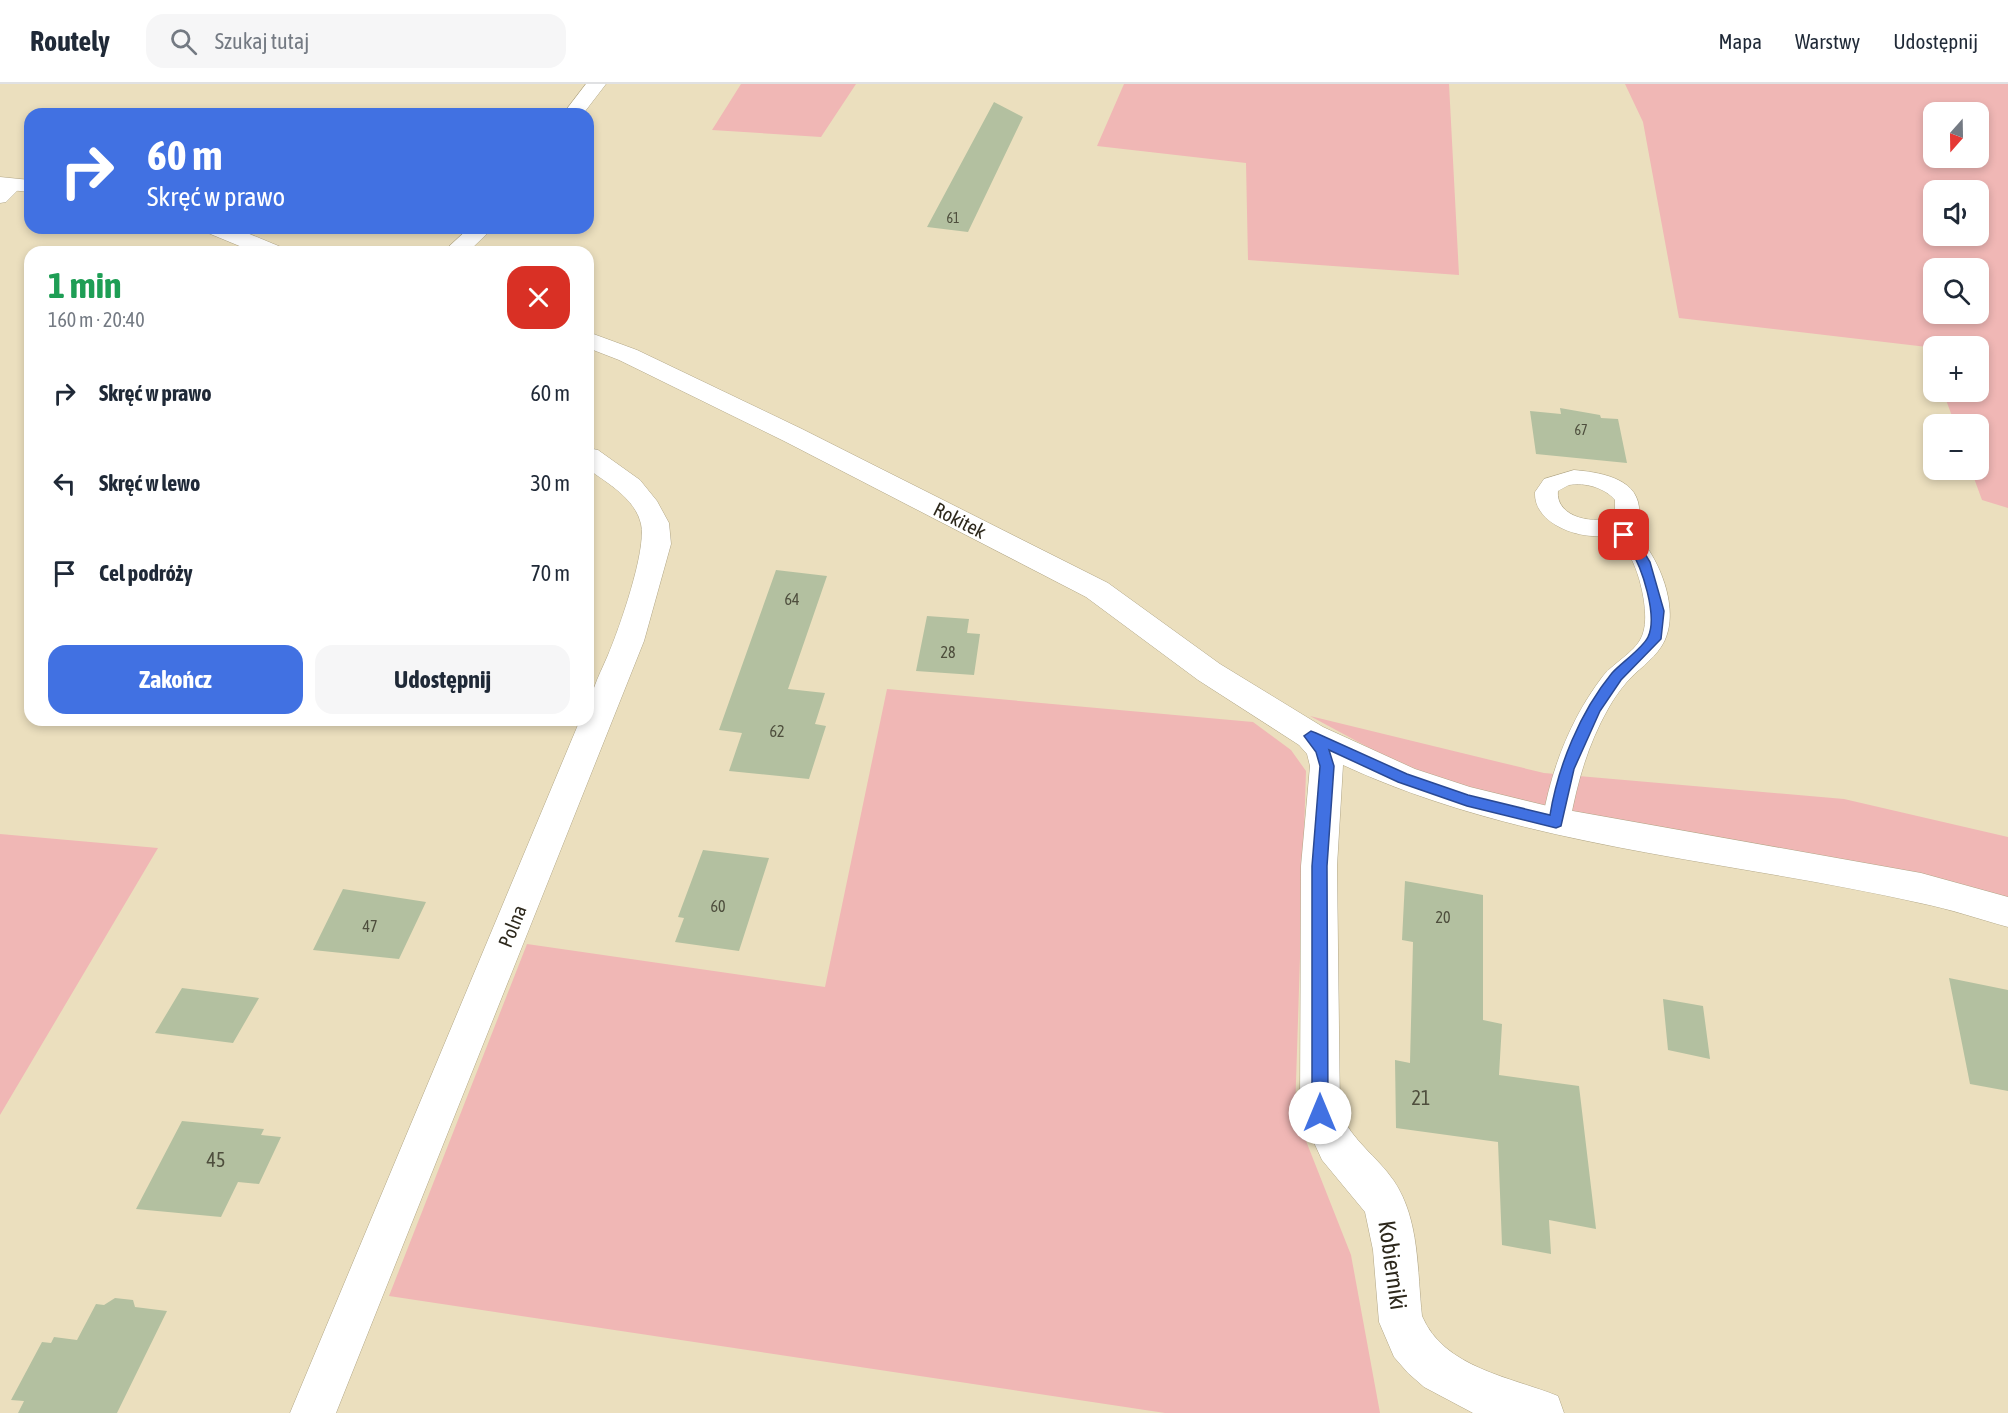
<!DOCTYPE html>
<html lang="pl">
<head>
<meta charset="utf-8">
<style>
  body { margin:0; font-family:"Asap Condensed",sans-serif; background:#f6f6f7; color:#1f2937; height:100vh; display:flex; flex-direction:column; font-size:22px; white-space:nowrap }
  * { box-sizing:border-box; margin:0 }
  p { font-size:20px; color:#747a83 }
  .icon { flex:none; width:33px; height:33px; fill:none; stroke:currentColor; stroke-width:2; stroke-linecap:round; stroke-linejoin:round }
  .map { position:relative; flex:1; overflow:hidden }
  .details { position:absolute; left:24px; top:162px; width:570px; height:480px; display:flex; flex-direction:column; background:#fff; border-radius:18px; box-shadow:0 3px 9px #0003 }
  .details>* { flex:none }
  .banner { position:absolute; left:24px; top:24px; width:570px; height:126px; border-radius:18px; box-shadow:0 3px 9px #0003; background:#4171e2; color:#fff; overflow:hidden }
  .needle { width:39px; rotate:200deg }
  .fabs { position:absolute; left:1923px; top:18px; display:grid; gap:12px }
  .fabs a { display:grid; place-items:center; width:66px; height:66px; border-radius:12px; background:#fff; box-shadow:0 3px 9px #0003; font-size:30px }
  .pin { position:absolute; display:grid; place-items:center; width:51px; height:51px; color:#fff; margin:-26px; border-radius:12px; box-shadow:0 3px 9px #0006 }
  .me { position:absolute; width:66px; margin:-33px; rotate:0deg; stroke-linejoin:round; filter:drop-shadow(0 0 4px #0008) }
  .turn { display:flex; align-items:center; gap:21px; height:126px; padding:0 24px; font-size:27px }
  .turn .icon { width:78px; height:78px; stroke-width:2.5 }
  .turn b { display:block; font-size:42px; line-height:51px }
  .round { display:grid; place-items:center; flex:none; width:63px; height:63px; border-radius:18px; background:#f6f6f7 }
  .head { display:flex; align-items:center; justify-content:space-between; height:102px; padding:0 24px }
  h1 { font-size:36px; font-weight:700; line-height:45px; color:#1e9e55 }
  .primary-button { display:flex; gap:12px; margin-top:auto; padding:12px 24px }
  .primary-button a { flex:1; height:69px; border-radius:18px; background:#4171e2; color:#fff; font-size:24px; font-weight:700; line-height:69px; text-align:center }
  .primary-button a+a { background:#f6f6f7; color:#1f2937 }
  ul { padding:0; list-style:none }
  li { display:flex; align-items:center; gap:18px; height:90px; padding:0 24px }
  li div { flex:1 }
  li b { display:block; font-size:22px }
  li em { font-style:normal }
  header { display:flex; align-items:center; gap:36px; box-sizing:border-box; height:84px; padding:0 30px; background:#fff; border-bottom:2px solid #e0e1e3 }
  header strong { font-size:28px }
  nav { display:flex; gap:33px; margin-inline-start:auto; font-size:21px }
  .search { width:420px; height:54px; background:#f6f6f7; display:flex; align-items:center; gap:15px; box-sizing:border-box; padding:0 21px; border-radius:18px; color:#747a83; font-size:22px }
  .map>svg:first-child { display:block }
  .green { fill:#f0b7b5; fill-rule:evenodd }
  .building { fill:#b3c0a0 }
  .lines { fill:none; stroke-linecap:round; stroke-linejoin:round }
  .service-casing { stroke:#b1a686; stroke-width:1 }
  .minor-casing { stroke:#b1a686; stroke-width:1 }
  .service { fill:#fff; fill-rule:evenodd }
  .minor { fill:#fff; fill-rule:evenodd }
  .route { fill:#4171e2; stroke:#2a4993; stroke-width:1.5 }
  .labels { text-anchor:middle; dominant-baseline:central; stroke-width:4.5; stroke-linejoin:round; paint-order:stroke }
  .far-number-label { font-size:14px; fill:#4e4e3d }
  .number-label { font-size:16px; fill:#4e4e3d }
  .street-label { font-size:20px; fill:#2d281c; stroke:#fff }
  .near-number-label { font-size:20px; fill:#4e4e3d }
  .near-street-label { font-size:24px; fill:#2d281c; stroke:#fff }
</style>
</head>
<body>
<header>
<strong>Routely</strong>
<div class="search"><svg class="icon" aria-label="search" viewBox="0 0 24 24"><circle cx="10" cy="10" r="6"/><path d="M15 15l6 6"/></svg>Szukaj tutaj</div>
<nav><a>Mapa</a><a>Warstwy</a><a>Udostępnij</a></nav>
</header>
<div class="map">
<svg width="2008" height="1329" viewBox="0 0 2008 1329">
  <rect width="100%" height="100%" fill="#ebdfbe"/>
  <path class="green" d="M741,0H856L821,53L712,46Z
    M1124,0H1449L1459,191L1248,176L1246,79L1097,62Z
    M1625,0H2008V424L1982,416L1971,386H1978V340H1955L1943,308H1978V262H1934L1933,280L1927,263L1679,234L1643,38ZM1978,28V74H1934V28ZM1978,106V152H1934V106ZM1978,184V230H1934V184Z
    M887,605L1253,638L1291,666L1306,687L1295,1029L1351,1171L1380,1329H1165L389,1212L527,860L825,903Z
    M1310,632L1544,689L1844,715L2008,753V816L1502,715L1414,688Z
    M0,750L158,764L0,1031Z"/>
  <path class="building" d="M994,18L1023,33L968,148L927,143Z
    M1560,324L1600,331L1601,334L1618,335L1627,379L1536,370L1530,327L1561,330Z
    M776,486L827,492L788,605L825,609L815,640L826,642L809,695L729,687L742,649L719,646Z
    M927,532L969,535L967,549L980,550L974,591L916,587Z
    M703,766L769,774L739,867L675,858L684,834L678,833Z
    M1405,797L1483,811V936L1502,940L1499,991L1579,1002L1596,1145L1549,1136L1551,1170L1502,1161L1498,1058L1396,1044L1395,976L1410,979L1413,858L1402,856Z
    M343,805L426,818L399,875L313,866Z
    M1949,894L2008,906V1007L1970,1000Z
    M182,904L259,914L233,959L155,949Z
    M1663,915L1703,922L1710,975L1668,966Z
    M182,1037L264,1045L261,1051L281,1053L259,1100L238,1098L221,1133L136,1125Z
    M115,1214L133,1216L135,1223L167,1227L117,1329H18L24,1317L11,1316L42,1258L51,1259L54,1253L77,1256L96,1220L104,1221Z"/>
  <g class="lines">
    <defs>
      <path id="service" d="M15,95L21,96L24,100L6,118L0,119V104L9,96Z
        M1574,386C1597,388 1636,393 1639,423C1640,431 1635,438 1629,443C1658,467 1684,529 1661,563C1652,577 1637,586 1626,599C1619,607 1613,616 1608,625C1588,660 1577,699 1570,738L1566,746L1556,749L1546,746L1542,738C1551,686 1570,635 1603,592C1614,578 1638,567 1643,549C1650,529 1639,483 1626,466C1622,460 1615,455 1609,451C1583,457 1533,441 1535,408L1544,395ZM1569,401C1585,398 1605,404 1615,416V431C1597,442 1555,434 1558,407Z"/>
      <path id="minor" d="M586,0H606L583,30H563Z
        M0,93L30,96V108L0,105Z
        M205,144H235L281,163L284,168H254L208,149Z
        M469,144H493L468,168H443Z
        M588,248L637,266L802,345L1108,499L1220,580L1323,643L1415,685L1470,703L1556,724L1921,789L2008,813V843C1979,835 1950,825 1920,819C1727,775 1525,765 1343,681L1337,782L1340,1028C1352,1057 1377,1072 1394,1097C1420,1136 1417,1187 1422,1232C1444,1284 1511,1293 1558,1312L1564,1329H1473L1424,1303L1408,1289L1394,1273L1379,1238L1373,1166L1365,1128L1322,1076L1300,1028L1301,782L1310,682L1307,670L1299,661L1198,596L1086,513L784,357L619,276L588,264Z
        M588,364L598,366L640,396L657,417L669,439L671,460L644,557L336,1329H290L580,636H588C588,612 598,594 608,571C619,545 647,466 641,440C635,414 607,399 588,385Z"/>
    </defs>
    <use href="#service" class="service-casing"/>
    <use href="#minor" class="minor-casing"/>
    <use href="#service" class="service"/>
    <use href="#minor" class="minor"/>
  </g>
  <path class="route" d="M1624,447L1638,458L1650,478L1664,527L1661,555L1621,596L1600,627L1574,685L1561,742L1556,744L1467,722L1398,698L1329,666L1334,682L1327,782L1328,1029L1326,1034L1320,1036L1314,1034L1312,1029V782L1320,682L1316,668L1304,652L1311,647L1316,649L1407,690L1468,711L1550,731C1558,682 1580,628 1612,589C1621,579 1643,564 1648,553C1658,532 1642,483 1630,465C1627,460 1622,456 1618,451Z"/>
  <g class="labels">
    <g class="far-number-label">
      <text x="953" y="134">61</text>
      <text x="1581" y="346">67</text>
    </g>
    <g class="number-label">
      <text x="792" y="515">64</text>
      <text x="948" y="568">28</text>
      <text x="777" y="647">62</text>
      <text x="718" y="822">60</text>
      <text x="1443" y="833">20</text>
      <text x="370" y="842">47</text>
    </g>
    <g class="street-label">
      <text transform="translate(960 436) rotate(27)">Rokitek</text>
      <text transform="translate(512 842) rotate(-68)">Polna</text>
    </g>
    <g class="near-number-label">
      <text x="1421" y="1013">21</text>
      <text x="216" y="1075">45</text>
    </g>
    <g class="near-street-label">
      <text transform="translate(1393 1181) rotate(82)">Kobierniki</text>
    </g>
  </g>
</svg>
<div class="fabs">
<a><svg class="needle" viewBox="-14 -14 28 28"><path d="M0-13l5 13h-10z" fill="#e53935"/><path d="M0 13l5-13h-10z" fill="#747a83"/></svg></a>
<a><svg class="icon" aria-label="sound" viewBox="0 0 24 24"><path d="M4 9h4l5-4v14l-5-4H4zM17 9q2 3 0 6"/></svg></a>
<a><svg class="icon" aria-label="search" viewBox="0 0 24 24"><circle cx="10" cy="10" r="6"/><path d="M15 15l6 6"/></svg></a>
<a>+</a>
<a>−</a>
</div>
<div class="pin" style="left:1624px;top:451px;background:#d93025"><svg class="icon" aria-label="arrive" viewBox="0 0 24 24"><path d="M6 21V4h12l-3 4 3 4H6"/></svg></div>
<svg class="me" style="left:1320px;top:1029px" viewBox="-20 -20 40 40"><circle r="19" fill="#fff"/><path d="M0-13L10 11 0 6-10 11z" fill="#4171e2"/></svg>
<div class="banner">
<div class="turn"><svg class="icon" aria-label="right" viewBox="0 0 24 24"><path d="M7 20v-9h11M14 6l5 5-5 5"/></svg><div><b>60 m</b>Skręć w prawo</div></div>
</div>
<section class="details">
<div class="head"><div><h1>1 min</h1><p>160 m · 20:40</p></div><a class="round" style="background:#d93025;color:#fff"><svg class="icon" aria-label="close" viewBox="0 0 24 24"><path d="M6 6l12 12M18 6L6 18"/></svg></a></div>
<ul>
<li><svg class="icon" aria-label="right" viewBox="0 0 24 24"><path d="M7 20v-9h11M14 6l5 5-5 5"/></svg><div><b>Skręć w prawo</b></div><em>60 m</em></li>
<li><svg class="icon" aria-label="left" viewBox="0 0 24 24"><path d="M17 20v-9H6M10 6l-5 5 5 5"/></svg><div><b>Skręć w lewo</b></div><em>30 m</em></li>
<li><svg class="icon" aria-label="arrive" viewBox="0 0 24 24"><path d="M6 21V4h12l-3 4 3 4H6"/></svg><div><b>Cel podróży</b></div><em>70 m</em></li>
</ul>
<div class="primary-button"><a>Zakończ</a><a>Udostępnij</a></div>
</section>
</div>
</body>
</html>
